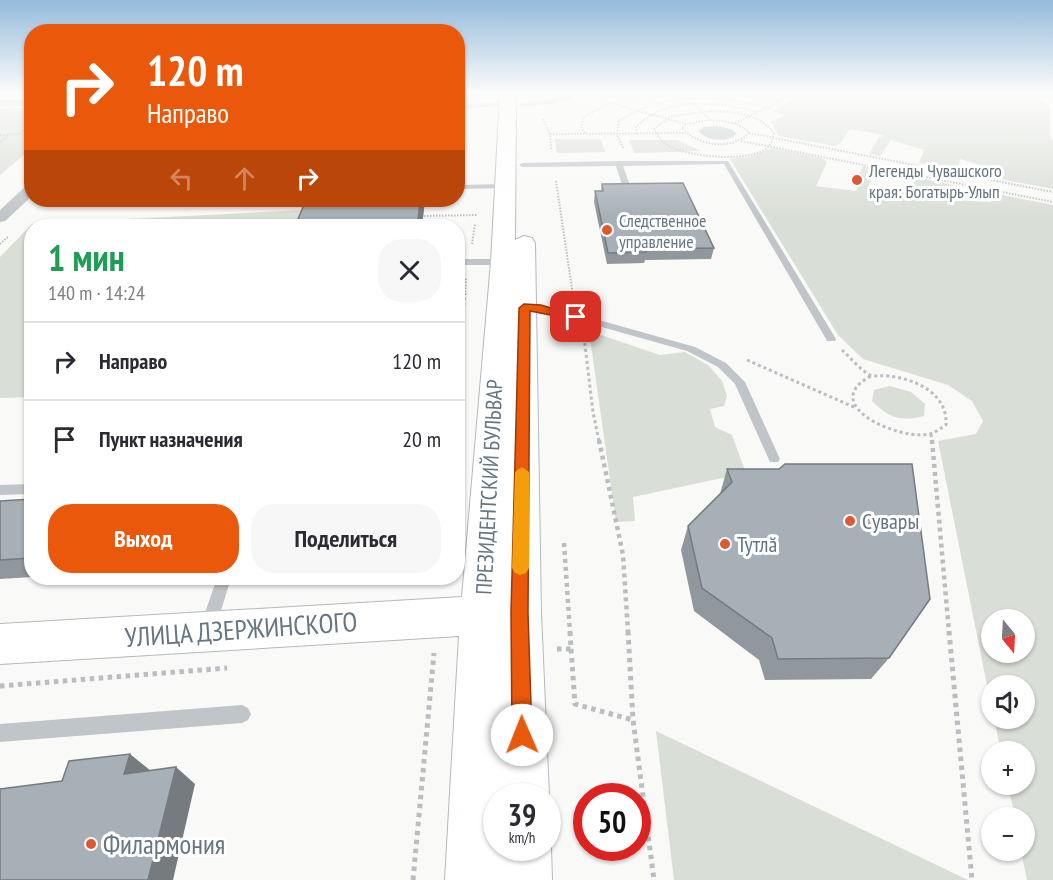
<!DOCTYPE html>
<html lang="ru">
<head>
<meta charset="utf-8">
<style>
  body { margin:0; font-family:"PT Sans Narrow",sans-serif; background:#f7f7f7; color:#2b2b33; height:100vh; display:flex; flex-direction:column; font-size:22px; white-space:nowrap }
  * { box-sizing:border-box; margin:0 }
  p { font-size:20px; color:#7c7c81 }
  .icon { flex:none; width:33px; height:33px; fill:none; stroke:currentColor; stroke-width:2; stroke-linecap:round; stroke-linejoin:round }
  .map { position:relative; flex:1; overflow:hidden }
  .sheet { position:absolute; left:24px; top:219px; width:441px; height:366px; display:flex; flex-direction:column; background:#fff; border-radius:24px; box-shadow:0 2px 4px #0004 }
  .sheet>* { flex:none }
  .top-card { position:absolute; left:24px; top:24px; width:441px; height:183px; border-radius:24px; box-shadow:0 2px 4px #0004; background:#ea580c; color:#fff; overflow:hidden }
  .needle { width:39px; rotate:162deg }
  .fabs { position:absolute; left:981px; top:609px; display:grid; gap:12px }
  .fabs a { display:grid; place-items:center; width:54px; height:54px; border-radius:50%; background:#fff; box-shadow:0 2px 4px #0004; font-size:30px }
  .speed { position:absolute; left:483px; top:783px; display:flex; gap:12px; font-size:30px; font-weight:700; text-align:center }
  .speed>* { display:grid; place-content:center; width:78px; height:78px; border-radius:50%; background:#fff; box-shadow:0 2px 4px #0004; line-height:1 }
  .speed small { font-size:15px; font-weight:400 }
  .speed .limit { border:9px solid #d22; background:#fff; color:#111 }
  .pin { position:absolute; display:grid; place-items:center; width:51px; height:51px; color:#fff; margin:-26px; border-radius:12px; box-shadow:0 3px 9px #0006 }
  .me { position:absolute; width:66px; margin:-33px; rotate:359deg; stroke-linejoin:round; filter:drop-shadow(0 0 4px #0008) }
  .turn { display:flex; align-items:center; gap:21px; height:126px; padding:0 24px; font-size:27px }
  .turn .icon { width:78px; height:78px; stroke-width:2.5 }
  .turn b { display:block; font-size:42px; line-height:51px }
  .lanes { display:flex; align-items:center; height:57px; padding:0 24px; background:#0003; justify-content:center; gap:30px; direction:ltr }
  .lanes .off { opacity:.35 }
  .round { display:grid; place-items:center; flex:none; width:63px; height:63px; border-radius:24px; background:#f7f7f7 }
  .headline { display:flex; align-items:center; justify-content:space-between; height:102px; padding:0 24px }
  h1 { font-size:36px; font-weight:800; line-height:45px; color:#1e9e55 }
  .primary-button { display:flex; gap:12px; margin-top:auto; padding:12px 24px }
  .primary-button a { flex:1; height:69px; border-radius:24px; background:#ea580c; color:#fff; font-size:24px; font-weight:800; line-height:69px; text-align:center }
  .primary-button a+a { background:#f7f7f7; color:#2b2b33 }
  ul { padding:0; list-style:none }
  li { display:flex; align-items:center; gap:18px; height:78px; padding:0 24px; border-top:2px solid #e1e1e2 }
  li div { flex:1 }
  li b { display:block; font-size:22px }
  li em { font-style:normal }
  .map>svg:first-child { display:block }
  .green { fill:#d9ded6; fill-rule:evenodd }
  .water { fill:#b9c5c9 }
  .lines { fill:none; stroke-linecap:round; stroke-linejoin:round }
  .secondary-casing { stroke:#b3b9bd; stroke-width:2 }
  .path-far3 { stroke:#bbbec1; stroke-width:2; stroke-dasharray:1.5 1.5; stroke-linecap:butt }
  .path-far2 { stroke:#bbbec1; stroke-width:3; stroke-dasharray:3 3; stroke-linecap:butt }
  .path-far1 { stroke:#bbbec1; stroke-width:4.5; stroke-dasharray:4 4; stroke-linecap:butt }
  .path { stroke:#bbbec1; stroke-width:5; stroke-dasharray:4.5 4.5; stroke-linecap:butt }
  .lane { fill:#c0c5c9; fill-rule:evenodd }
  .street { fill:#c0c5c9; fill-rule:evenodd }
  .secondary { fill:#fff; fill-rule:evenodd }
  .wall { fill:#90979d }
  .shaded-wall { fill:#757b7f }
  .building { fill:#a7b0b6; stroke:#757b7f; stroke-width:1.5 }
  .route { fill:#ea580c; stroke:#983908; stroke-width:1.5 }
  .slow { fill:#f59e0b }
  .poi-dot { fill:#de5833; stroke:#fff; stroke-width:2 }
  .labels { text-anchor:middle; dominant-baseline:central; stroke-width:6; stroke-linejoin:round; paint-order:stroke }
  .far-poi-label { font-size:18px; fill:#657581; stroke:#fff; text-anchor:start }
  .street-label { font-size:22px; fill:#657581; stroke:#fff }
  .poi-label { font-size:22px; fill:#657581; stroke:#fff; text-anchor:start }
  .near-street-label { font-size:27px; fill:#657581; stroke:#fff }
  .near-poi-label { font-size:27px; fill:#657581; stroke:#fff; text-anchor:start }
</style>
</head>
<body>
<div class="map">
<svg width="1053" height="880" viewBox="0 0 1053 880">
  <rect width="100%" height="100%" fill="#f9f9f7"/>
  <path class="green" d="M793,94H1040V101L1049,105L1050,138L1053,140V189L994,178L993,169L960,159L957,171L919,163L924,150L891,140L880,156L869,154L879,137L884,136L879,134L850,129L840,144L835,146L779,136L771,122L785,115L773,111L791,100Z
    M31,108V149L0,175V109Z
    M555,139H601L605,152L557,153Z
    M629,140H677L701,151L634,153Z
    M772,148L822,158L827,162L816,186L856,191L858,188L854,186L863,166L875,169L868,188L883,192H909L915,177L953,185L951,200L991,202L992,193L1053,205V880H1027L1021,851L1024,850V818L1015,817L1008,785L1024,784V752L1001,751L994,719L1024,718V686H992L991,705L938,441L976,434L983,421L972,401L948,385L863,359L838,335L730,159L748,157ZM992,620H1024V652H992Z
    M302,210L296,226H32L31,397L0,398V257L32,224Z
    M589,331L660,355L685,352L708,365L722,381L727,396L724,406L710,409L715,427L732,435L746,473L633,497L635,521L616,522Z
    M890,386L911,392L925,404L924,416C900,422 889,418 872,401L874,390Z
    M656,731L968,880H674Z"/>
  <path class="water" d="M717,126L731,129L737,134C727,143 707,141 698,131L704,127Z"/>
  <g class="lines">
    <defs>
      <path id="secondary" d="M500,94H516L515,240L524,236L532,238L535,243L541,613L549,796L548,799V796H496V848H548V839L551,848L552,880H445L459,636L0,664V624L462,597L491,262Z"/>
    </defs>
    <use href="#secondary" class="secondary-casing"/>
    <path class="path-far3" d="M683,94L710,119
      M753,94L781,101
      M610,103L686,124
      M711,111C734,112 759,113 774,133C773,138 772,142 769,146C753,164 688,157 669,146C662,141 658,137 654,129L672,116Z
      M543,119L550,134L551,149
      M710,120C724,122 739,121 749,133C731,151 698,146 682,128L686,124Z
      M735,123L782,101L785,94
      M585,133L581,127L583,117L610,103L642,94
      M749,133L1053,192
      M550,134L685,133
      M637,134L636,127C668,95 717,102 758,112
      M0,135L19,134L32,125
      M741,141L1053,202
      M0,142L9,135
      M623,148L617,134L619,121C665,91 716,94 767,108
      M556,181L573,295
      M424,216L477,215
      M0,244L9,236
      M472,244L475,224
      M465,295L466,278"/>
    <path class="path-far2" d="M572,293L573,298
      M584,337L593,412L599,441
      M842,350C851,358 859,369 870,375C876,377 882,375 889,376C916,379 948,394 946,425C941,428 936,432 930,434C898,441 817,404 871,376
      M747,360L856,408
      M458,372L465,293
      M931,434L932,441"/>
    <path class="path-far1" d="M599,440L623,555L628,632
      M932,440L949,632
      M564,543L570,632"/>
    <path class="path" d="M628,631L633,720L654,880
      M949,631L972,880
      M557,649H571L570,631
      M571,649L575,704L633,720
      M0,686L227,668
      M413,880L434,653"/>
    <path class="lane" d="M570,96L572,99L552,104L521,106L518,104Z
      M507,102L509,105L458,109V105Z
      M619,161H728L836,339L835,341H827L826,339L724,164L623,166L632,191L628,193L624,191L616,166L522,167L519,165L522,163Z
      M505,184L509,186L508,188L458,189V185Z
      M458,259H503L507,262L503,265H458Z
      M524,304L556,308L695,347L726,363L745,382L780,459L778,462H770L735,384L718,367L687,351L552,313L521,309L519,307Z
      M32,484V494L0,495V485Z
      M217,578H231L216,627L213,632L208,634L203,632L200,627Z
      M242,705L248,708L251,714L248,720L242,723L0,742V724Z"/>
    <path class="street" d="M0,100H32V106H0Z
      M32,184V196L5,221L0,222V210L27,185Z"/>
    <use href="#secondary" class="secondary"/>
  </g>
  <path class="wall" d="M602,184L714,248L711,259L645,260L644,263L607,264L594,202L595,191H601Z
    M425,200L422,226H297L296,224Z
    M727,469L889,658L871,679L765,680L759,660L694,611L681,550L688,526L720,494Z
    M32,499V577L0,579V501Z"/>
  <path class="shaded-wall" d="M420,200H425L422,226H418V220Z
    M130,754L151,771L124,774Z
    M176,767L195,784L173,880H148Z"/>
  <path class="building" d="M683,183L714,248L645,249L646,252L608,253L595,191H603L602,184Z
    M306,200H420L418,220L296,224Z
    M785,464H912L930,599L889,658L778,659L772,638L702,588L688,526L732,482L727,469H779Z
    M32,499V558L0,560V501Z
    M130,754L124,774L176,767L148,880H0V789L62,781L69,761Z"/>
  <linearGradient id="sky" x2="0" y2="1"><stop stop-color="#95bbdc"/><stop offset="0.43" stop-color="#fcfcfb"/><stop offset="1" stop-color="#fcfcfb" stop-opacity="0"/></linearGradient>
  <rect width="1053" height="217" fill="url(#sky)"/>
  <path class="route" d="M524,304L541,305L581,317L576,320L530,311L528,613L532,735L529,742L522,745L515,742L512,735L511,613L519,308Z"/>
  <path class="slow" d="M522,467L529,472V568L526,573L520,575L515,573L512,568L515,472Z"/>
  <g class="poi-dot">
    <circle cx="857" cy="180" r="6"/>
    <circle cx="607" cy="230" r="6"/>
    <circle cx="850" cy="521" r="6"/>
    <circle cx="725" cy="544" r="6"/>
    <circle cx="91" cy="844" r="6"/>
  </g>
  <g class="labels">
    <g class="far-poi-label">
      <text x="869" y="170">Легенды Чувашского<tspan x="869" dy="21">края: Богатырь-Улып</tspan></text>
      <text x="619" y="220">Следственное<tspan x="619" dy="21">управление</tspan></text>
    </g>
    <g class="street-label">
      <text transform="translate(489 487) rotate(-87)">ПРЕЗИДЕНТСКИЙ БУЛЬВАР</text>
    </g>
    <g class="poi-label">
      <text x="862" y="521">Сувары</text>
      <text x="737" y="544">Тутлӑ</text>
    </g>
    <g class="near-street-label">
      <text transform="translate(241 629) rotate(-4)">УЛИЦА ДЗЕРЖИНСКОГО</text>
    </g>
    <g class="near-poi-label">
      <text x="103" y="844">Филармония</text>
    </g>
  </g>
</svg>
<div class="fabs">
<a><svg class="needle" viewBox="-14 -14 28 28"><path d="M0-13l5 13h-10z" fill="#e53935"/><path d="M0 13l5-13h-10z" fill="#7c7c81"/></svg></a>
<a><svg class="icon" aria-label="sound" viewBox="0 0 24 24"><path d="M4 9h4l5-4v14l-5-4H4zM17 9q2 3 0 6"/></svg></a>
<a>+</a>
<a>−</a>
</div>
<div class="speed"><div>39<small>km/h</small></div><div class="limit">50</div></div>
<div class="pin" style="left:576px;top:317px;background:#d93025"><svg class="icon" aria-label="arrive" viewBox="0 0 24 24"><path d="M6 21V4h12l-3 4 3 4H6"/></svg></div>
<svg class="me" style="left:522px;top:735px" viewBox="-20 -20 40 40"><circle r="19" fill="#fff"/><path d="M0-13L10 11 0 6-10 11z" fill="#ea580c"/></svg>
<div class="top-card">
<div class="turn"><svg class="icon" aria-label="right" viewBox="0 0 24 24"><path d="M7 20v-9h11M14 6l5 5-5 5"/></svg><div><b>120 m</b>Направо</div></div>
<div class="lanes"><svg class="icon off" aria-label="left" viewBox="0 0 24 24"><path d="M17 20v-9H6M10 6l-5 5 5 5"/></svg><svg class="icon off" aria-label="ahead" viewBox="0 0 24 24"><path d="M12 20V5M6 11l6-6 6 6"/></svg><svg class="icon" aria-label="right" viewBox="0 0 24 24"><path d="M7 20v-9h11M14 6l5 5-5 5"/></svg></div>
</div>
<section class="sheet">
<div class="headline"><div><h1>1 мин</h1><p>140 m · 14:24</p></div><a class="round"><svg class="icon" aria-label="close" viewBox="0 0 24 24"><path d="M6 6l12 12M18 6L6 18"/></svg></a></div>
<ul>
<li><svg class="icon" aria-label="right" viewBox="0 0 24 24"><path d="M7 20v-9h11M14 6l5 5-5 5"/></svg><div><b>Направо</b></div><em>120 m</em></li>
<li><svg class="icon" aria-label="arrive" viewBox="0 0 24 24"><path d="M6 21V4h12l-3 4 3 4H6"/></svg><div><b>Пункт назначения</b></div><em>20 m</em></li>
</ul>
<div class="primary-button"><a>Выход</a><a>Поделиться</a></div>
</section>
</div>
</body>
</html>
